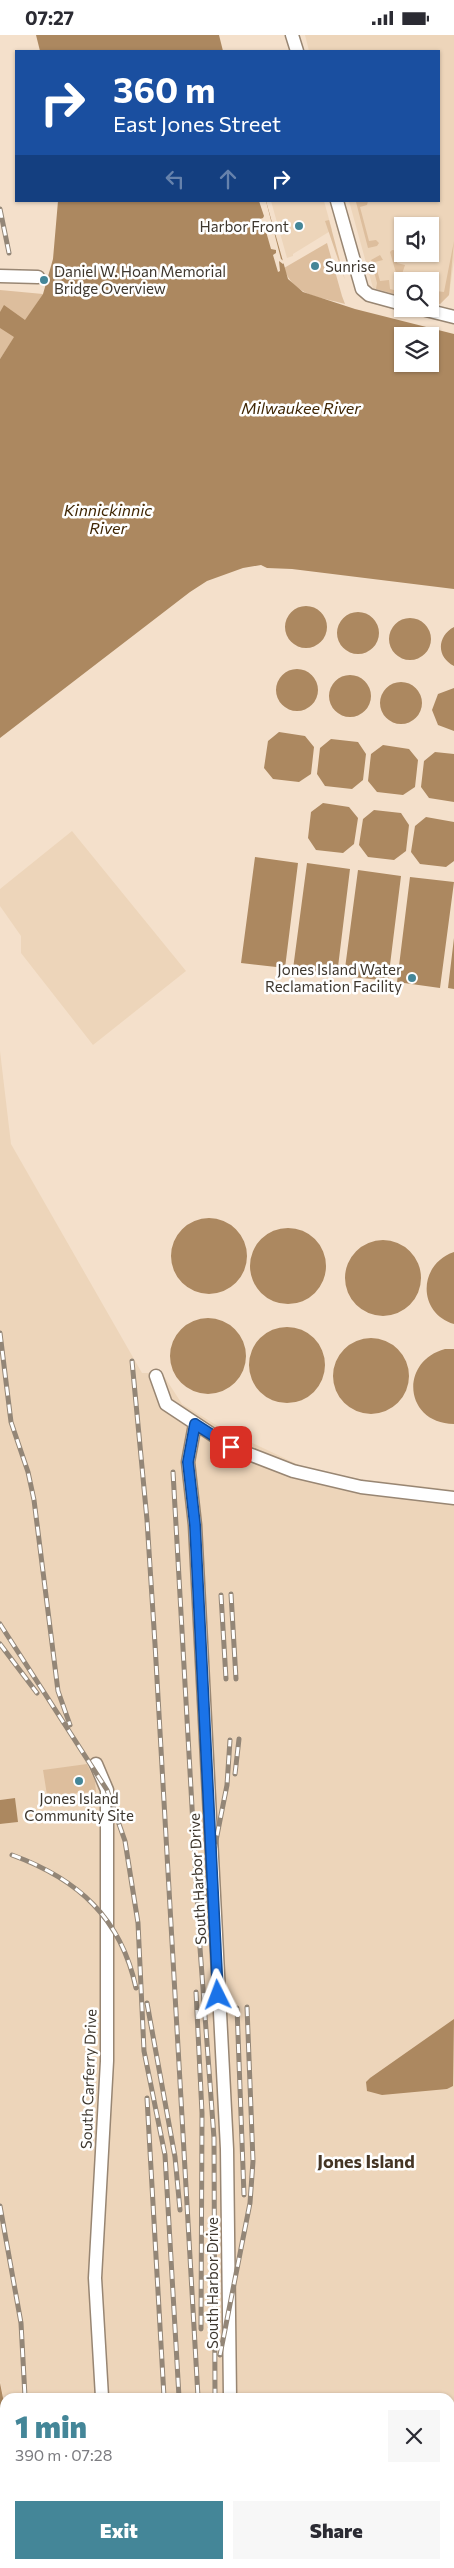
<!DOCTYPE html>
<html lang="en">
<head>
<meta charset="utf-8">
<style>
  body { margin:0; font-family:Commissioner,sans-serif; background:#f7f7f7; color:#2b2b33; height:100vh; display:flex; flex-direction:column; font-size:19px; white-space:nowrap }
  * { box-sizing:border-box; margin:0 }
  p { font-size:16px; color:#7c7c81 }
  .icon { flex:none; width:28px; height:28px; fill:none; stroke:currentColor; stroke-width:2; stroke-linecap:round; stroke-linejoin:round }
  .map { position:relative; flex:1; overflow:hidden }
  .side { position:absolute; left:0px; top:2358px; width:455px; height:176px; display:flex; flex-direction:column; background:#fff; border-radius:15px 15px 0 0; box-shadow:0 1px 4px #0004 }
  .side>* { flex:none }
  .top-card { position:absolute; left:15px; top:15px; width:425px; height:152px; border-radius:0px; box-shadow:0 1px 4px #0004; background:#1a4fa0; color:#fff; overflow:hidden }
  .tools { position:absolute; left:394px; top:182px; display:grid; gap:10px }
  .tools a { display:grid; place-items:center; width:45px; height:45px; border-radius:0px; background:#fff; box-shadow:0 1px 4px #0004; font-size:25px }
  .pin { position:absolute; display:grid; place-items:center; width:42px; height:42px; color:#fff; margin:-21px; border-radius:10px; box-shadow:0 2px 8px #0006 }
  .me { position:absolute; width:55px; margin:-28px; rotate:357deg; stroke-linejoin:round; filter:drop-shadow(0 0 4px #0008) }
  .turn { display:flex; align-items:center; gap:18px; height:105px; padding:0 15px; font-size:22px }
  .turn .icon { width:65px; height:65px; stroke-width:2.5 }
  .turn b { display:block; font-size:35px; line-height:42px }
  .lanes { display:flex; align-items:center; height:48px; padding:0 15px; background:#0003; justify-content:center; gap:25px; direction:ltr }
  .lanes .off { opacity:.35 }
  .round { display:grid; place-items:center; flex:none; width:52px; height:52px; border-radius:0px; background:#f7f7f7 }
  .head { display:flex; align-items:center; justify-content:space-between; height:85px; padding:0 15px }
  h1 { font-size:30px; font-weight:800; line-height:38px; color:#448698 }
  .cta { display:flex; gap:10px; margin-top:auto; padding:10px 15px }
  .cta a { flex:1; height:58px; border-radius:0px; background:#448698; color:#fff; font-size:20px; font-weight:800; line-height:58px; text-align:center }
  .cta a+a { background:#f7f7f7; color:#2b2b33 }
  .status { display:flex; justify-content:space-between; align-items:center; height:35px; padding:0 25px; background:#fff; direction:ltr }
  .status svg { height:14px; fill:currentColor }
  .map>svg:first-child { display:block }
  .built { fill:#edd5ba; fill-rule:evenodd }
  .green { fill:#ddbe9d }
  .water { fill:#ac8860; fill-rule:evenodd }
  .pier { fill:#f4e0cb }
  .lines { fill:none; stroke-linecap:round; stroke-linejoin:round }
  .minor-casing { stroke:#988673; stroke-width:15 }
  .minor { stroke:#fff; stroke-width:12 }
  .rail-casing { stroke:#938677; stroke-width:5 }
  .rail { stroke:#fff; stroke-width:3; stroke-dasharray:9; stroke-linecap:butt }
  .route-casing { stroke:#114b97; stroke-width:12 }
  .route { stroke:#1a73e8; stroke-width:9 }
  .poi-dot { fill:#448698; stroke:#fff; stroke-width:2 }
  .labels { text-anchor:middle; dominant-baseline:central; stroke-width:5; stroke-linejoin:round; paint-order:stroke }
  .poi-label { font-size:15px; fill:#3e372e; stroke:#fff; text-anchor:end }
  .street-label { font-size:15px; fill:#3e372e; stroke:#fff }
  .water-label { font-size:16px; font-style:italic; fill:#402604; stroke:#fff }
  .quarter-label { font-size:18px; font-weight:bold; fill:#453524; stroke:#fff }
</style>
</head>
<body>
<div class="status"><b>07:27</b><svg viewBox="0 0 49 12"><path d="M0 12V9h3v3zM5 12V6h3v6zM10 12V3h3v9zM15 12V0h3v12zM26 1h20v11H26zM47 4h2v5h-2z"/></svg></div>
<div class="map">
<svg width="454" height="2533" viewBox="0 0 454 2533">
  <rect width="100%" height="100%" fill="#f4e0cb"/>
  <path class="built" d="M305,0H454V225L449,260L440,269L430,268V246H402V261L373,253L349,166H439V16H309ZM402,191H430V219H402Z
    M271,166H324L332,195L293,219V221L287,223Z
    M72,796L186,936L93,1010L21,918V901L0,871V854Z
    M0,1016L11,1109L142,1338H162L182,1369L221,1393L301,1431L333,1441L454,1455V2533H6L5,2529H450V2362H5V2372L0,2346V1789L17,1787L15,1763L0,1765Z"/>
  <path class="green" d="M368,166L367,170L360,172L369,206L376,205L379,208L377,211L368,213L356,167Z
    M329,185L345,245L325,186Z
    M454,206L449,260L440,269L430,268L436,256L444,257Z
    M327,208L342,261L345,269C320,262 293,261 284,233Z
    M392,215L399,216L397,228L405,230L402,239L396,238L390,217Z
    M380,220L383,225L375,227L380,246L389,245L390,254L402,257V261L376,254L377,248L371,225Z
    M0,255L43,259L0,324Z
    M87,1729L95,1746L96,1757L47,1760L43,1735Z"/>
  <path class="water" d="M36,0H219L223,16H40Z
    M58,166H266L288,244L303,257L355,274L454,299V554L292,534L267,533L261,530L243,533L207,546L190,557L0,703V324L14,302L0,293V277L4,270L25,285L43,259L53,224ZM402,301H430V329H402Z
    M285 592a21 21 0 1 1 42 0a21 21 0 1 1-42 0Z
    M337 598a21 21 0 1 1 42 0a21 21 0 1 1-42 0Z
    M389 604a21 21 0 1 1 42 0a21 21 0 1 1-42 0Z
    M454,592V631C436,622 437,601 454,592Z
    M276 655a21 21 0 1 1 42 0a21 21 0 1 1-42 0Z
    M329 661a21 21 0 1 1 42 0a21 21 0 1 1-42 0Z
    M380 668a21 21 0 1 1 42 0a21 21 0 1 1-42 0Z
    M454,653V696L438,690L432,675L438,659Z
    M279,697L305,701L314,712L311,739L299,747L273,744L264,733L268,706Z
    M331,704L358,707L366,719L363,745L352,754L325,751L317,739L320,713Z
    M383,710L409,714L418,725L415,752L403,760L377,757L368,746L371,719Z
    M435,717L454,719V767L429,763L421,752L424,726Z
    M323,768L349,772L358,783L354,809L343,818L316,815L308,803L311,777Z
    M374,775L401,778L409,790L406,816L394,825L368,822L359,810L363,784Z
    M426,782L454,787V826L446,832L420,829L411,817L415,791Z
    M255,822L298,828L285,933L241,928Z
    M307,828L350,834L337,940L293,934Z
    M358,835L401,841L388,946L344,941Z
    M410,842L454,847L440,953L397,947Z
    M454,903V954L448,953Z
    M171 1221a38 38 0 1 1 76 0a38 38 0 1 1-76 0Z
    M250 1231a38 38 0 1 1 76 0a38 38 0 1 1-76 0Z
    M345 1243a38 38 0 1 1 76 0a38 38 0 1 1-76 0Z
    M454,1217V1289C417,1278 418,1229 454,1217Z
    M170 1321a38 38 0 1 1 76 0a38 38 0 1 1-76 0Z
    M249 1330a38 38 0 1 1 76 0a38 38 0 1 1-76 0Z
    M333 1341a38 38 0 1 1 76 0a38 38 0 1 1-76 0Z
    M445,1314H454V1389C405,1389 398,1327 445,1314Z
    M15,1763L18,1787L0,1789V1765Z
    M454,1984L453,2051L447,2054L382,2060L367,2056L366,2047L370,2043Z
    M0,2348L5,2373L1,2432L4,2437L6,2533H0Z"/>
  <path class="pier" d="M259,166H266L281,224L285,227L283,229L279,226L280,236L278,237L273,220L276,218V215L271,214L265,193L268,192L266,187L251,190L250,187L263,183L264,181Z"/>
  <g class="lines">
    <defs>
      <path id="minor" d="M292,0L297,16
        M337,166L362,254L369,260L402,269
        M0,241L38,242
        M422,274L454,282
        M156,1341L166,1369L231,1412L293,1436L361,1452L454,1463
        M195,1389L188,1427L195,1490L227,2114L230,2362
        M96,1729L107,1755V2026L95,2243L102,2362
        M112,2529V2533
        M232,2529L233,2533"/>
    </defs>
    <use href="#minor" class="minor-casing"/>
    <use href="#minor" class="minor"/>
    <defs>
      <path id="rail" d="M0,174L9,218
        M0,1298L11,1387L28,1437L34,1465L58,1656L70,1690
        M132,1326L147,1485L155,1609L198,2362
        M173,1437L200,1913L214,2103L215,2362
        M231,1559L236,1644
        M221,1560L226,1644
        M0,1589L107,1755L125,1806L138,1888L144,2016L165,2120L179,2362
        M0,1609L37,1658
        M235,1739L239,1704
        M12,1820C78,1844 121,1883 136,1953
        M203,1871L227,1750L230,1705
        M196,1957L202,2078L201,2294
        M147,1968L175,2122L180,2175
        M237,1973L244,2160
        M147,2063L164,2362
        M0,2171L21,2288L25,2362
        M220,2320L250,2168L253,2126L247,1972
        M450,2453L454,2445
        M27,2529L28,2533
        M192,2529V2533
        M205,2529L206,2533
        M219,2529V2533
        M173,2533L174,2529
        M182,2533L183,2529
        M380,2533L385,2529"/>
    </defs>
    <use href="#rail" class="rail-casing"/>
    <use href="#rail" class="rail"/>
  </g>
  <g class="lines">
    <defs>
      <path id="route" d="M218,1960L195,1490L188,1427L195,1389L231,1412"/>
    </defs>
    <use href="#route" class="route-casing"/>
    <use href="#route" class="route"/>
  </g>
  <g class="poi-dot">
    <circle cx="299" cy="191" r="5"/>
    <circle cx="315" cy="231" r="5"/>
    <circle cx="44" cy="245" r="5"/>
    <circle cx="412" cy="943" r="5"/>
    <circle cx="79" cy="1746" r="5"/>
  </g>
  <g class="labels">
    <g class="poi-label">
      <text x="289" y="191">Harbor Front</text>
      <text x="325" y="231" text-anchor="start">Sunrise</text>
      <text x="54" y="236" text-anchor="start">Daniel W. Hoan Memorial<tspan x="54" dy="17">Bridge Overview</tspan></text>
      <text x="402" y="934">Jones Island Water<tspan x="402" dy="17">Reclamation Facility</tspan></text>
      <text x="79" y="1763" text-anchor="middle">Jones Island<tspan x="79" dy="17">Community Site</tspan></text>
    </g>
    <g class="street-label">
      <text transform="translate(197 1844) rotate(-93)">South Harbor Drive</text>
      <text transform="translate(88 2044) rotate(-88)">South Carferry Drive</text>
      <text transform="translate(212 2248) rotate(-90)">South Harbor Drive</text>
    </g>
    <g class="water-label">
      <text x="301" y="372">Milwaukee River</text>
      <text x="108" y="474">Kinnickinnic<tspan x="108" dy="18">River</tspan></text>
    </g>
    <g class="quarter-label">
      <text x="366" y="2126">Jones Island</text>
    </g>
  </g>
</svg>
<div class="tools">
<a><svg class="icon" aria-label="sound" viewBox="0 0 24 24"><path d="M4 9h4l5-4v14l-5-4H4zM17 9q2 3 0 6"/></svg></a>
<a><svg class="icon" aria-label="search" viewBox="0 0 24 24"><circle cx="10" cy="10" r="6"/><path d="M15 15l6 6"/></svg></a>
<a><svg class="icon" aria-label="layers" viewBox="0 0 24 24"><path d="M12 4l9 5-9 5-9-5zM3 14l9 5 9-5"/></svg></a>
</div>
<div class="pin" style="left:231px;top:1412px;background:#d93025"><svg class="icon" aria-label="arrive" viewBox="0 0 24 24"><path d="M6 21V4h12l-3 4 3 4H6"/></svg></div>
<svg class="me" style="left:218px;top:1960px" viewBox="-20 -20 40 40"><path d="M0-17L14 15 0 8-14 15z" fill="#1a73e8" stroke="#fff" stroke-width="4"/></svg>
<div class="top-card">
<div class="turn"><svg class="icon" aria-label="right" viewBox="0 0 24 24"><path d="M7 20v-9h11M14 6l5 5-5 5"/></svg><div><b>360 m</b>East Jones Street</div></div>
<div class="lanes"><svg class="icon off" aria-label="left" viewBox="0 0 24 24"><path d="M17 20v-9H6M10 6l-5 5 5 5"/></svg><svg class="icon off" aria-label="ahead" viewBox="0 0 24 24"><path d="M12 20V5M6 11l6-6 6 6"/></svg><svg class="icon" aria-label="right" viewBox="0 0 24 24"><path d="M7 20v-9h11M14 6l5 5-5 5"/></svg></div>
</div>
<section class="side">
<div class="head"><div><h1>1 min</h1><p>390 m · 07:28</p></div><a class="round"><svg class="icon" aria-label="close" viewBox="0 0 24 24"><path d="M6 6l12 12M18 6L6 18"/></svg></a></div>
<div class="cta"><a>Exit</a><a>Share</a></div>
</section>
</div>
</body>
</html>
